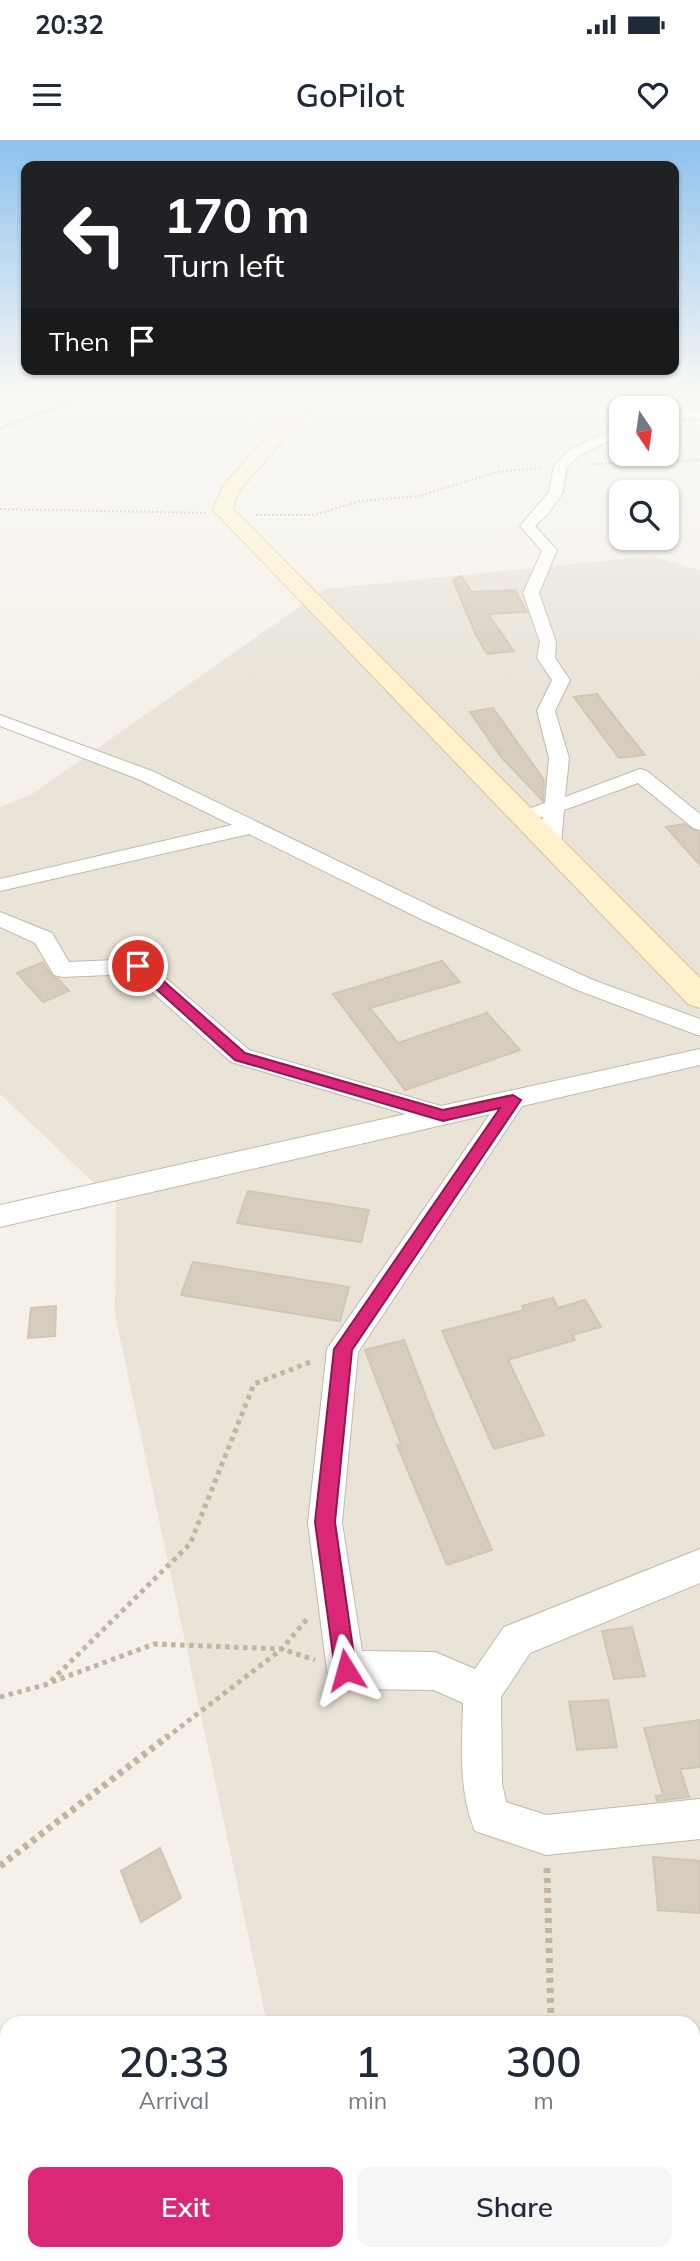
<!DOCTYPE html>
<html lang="en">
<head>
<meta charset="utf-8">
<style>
  body { margin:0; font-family:Mulish,sans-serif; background:#f6f6f7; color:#1f2937; height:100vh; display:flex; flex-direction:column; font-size:26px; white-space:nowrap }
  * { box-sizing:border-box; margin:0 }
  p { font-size:23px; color:#747a83 }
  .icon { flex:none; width:38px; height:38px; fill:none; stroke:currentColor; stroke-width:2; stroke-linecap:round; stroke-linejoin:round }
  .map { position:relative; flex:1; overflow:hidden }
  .details { position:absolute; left:0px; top:1876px; width:700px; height:245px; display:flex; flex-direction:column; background:#fff; border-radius:21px 21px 0 0; box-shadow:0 2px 5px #0004 }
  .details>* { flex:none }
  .hud { position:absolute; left:21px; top:21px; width:658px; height:214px; border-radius:14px; box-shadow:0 2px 5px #0004; background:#202124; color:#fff; overflow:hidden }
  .needle { width:46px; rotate:167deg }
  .fabs { position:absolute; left:609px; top:256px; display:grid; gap:14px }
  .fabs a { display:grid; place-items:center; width:70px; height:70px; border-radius:14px; background:#fff; box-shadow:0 2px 5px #0004; font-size:35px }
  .pin { position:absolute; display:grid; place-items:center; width:60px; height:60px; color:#fff; margin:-30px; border:4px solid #fff; border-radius:50%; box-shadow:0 2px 7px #0007 }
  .me { position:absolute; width:77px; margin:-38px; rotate:352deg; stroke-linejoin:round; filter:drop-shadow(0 0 5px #0008) }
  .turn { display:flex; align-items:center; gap:24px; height:147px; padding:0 28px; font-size:32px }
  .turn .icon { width:91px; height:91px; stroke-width:2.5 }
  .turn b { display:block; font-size:49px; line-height:60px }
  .then { display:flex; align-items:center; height:66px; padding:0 28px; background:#0003; gap:14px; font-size:26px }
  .eta { display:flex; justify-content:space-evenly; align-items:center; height:119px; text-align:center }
  .eta b { font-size:42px; font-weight:600; line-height:49px }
  .button { display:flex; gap:14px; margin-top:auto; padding:14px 28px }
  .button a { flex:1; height:80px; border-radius:14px; background:#db2777; color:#fff; font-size:28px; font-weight:600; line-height:80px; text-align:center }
  .button a+a { background:#f6f6f7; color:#1f2937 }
  .status { display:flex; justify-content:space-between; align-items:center; height:49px; padding:0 35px; background:#fff; direction:ltr }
  .status svg { height:19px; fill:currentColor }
  header { display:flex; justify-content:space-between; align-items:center; height:91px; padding:0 28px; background:#fff; font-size:32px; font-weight:600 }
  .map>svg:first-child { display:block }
  .residential { fill:#e9e3d8 }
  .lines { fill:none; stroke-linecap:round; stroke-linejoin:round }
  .stream { stroke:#a6d4f2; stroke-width:3.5 }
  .building { fill:#d7cdbf; stroke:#d2c5b2; stroke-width:2 }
  .street-casing { stroke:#c1b9ac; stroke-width:2 }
  .secondary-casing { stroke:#d5c59a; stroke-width:2 }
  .path-far2 { stroke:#c3b59d; stroke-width:2; stroke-dasharray:2 2; stroke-linecap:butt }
  .path-far1 { stroke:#c3b59d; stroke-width:5; stroke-dasharray:4.5 4.5; stroke-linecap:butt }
  .path { stroke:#c3b59d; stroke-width:7; stroke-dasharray:5 5; stroke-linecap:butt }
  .street { fill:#fff; fill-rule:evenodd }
  .secondary { fill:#fff1ca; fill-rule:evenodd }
  .route { fill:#db2777; stroke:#8e194d; stroke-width:2 }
</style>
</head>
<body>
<div class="status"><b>20:32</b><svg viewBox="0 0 49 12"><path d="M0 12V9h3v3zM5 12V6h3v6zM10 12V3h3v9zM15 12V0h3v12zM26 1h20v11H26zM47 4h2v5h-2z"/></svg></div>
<header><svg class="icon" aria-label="menu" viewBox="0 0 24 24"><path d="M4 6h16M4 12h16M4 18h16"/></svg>GoPilot<svg class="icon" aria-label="heart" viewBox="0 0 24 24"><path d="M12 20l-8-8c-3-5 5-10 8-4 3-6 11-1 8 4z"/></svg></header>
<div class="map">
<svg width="700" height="2121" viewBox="0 0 700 2121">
  <rect width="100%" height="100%" fill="#f5f1ea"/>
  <path class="residential" d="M651,416L700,430V2121H191L194,2114H693V1883H267L115,1175L116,1064L0,954V667L32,654L325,449Z"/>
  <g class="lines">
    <path class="stream" d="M0,288L97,252"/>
  </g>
  <path class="building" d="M461,436L472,452L515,450L527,472L488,474L514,511L487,514L476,495L453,440Z
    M597,554L625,590L645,615L619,618L574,557Z
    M493,568L544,640L543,661L501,617L470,572Z
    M684,684L700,693V725L666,687Z
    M442,821L460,842L370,868L398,903L487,873L520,910L405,950L333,854Z
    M43,822L52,836L58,839L69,851L43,862L17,833Z
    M248,1051L369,1070L361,1102L237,1083Z
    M193,1122L349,1147L340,1181L181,1155Z
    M553,1158L558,1168L585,1160L601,1187L572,1195L575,1200L508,1220L544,1295L494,1309L442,1191L524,1170L522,1166Z
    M56,1166L55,1196L28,1198L31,1168Z
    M404,1200L437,1285L492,1410L447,1425L397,1305L401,1304L365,1210Z
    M632,1487L645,1536L614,1539L602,1491Z
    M608,1560L617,1607L577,1610L569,1562Z
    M700,1580V1627L680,1629L689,1657L657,1661L656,1656L663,1655L644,1588Z
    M160,1708L181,1758L141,1782L121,1731Z
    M653,1717L700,1721V1773L658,1770Z"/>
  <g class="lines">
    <defs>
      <path id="street" d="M700,271V279L667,280V272Z
        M621,286V295L579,316L567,327L563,352L547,375L535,386L557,410L539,453L556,502L555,518L570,540L555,571L569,618L565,657L640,629L647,631L700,674V690L693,688L638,643L564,670L561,704L558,708H544L541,704L543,677L531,676L528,672L531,668L545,663L549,618L537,571L552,540L537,518L540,502L523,453L542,411L520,386L549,352L554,326L569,310Z
        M0,575L152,631L439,770L593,840L700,879V896L577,850L423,780L249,694L0,751V739L232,685L138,639L0,586Z
        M0,772L52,793L69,822L138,819L146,821L249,910L441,966L700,909V925L522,966L358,1212L342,1383L362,1511L435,1512L475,1529L504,1487L700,1409V1443L530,1513L501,1557L502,1643L506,1662L546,1675L700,1659V1699L546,1715L475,1691C458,1650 462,1606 463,1563L434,1550L346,1549L333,1543L327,1530L308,1383L327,1209L490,974L0,1087V1065L406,974L231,922L132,834L62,837L54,835L35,803L0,787Z"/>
      <path id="secondary" d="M325,252H347L304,276L239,351L233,369L700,838V868L688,864L213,370L223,346L292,268Z"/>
    </defs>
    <use href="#street" class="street-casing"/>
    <use href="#secondary" class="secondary-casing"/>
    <path class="path-far2" d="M593,324L700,320
      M0,369L206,373
      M256,375H314L361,361L419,356L497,332L542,328"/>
    <path class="path-far1" d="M52,1542L154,1504L282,1509L315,1520
      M0,1557L48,1544L190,1404L254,1244L313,1221
      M166,1598L282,1509L307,1479"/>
    <path class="path" d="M0,1726L168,1596
      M547,1728L551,1883
      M523,2121L527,2114"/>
    <use href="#street" class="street"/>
    <use href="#secondary" class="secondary"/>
  </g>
  <linearGradient id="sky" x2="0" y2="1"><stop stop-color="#8dc1ec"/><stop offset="0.46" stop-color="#faf9f6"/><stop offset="1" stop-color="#faf9f6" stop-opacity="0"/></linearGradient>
  <rect width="700" height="549" fill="url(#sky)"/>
  <path class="route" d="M138,822L143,823L245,913L443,970L513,955L521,960L352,1210L335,1382L356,1530L353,1538L346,1541L338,1538L335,1530L315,1382L334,1209L500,968L443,981L235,920L134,829L132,826Z"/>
</svg>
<div class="fabs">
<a><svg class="needle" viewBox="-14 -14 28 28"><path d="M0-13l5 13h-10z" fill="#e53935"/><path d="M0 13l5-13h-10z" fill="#747a83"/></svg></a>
<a><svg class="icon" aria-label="search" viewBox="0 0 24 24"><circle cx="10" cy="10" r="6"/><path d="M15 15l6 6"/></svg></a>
</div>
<div class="pin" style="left:138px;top:826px;background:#d93025"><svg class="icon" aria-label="arrive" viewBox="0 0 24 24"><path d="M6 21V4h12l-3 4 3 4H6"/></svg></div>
<svg class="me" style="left:346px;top:1530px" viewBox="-20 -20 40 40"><path d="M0-17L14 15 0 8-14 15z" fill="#db2777" stroke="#fff" stroke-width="4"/></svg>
<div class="hud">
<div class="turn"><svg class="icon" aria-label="left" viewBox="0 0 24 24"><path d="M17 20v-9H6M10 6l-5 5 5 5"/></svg><div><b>170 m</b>Turn left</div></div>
<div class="then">Then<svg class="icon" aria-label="arrive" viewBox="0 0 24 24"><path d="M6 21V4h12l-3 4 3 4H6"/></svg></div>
</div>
<section class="details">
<div class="eta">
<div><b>20:33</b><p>Arrival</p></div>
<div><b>1</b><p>min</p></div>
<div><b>300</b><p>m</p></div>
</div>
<div class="button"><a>Exit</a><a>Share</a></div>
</section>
</div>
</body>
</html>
